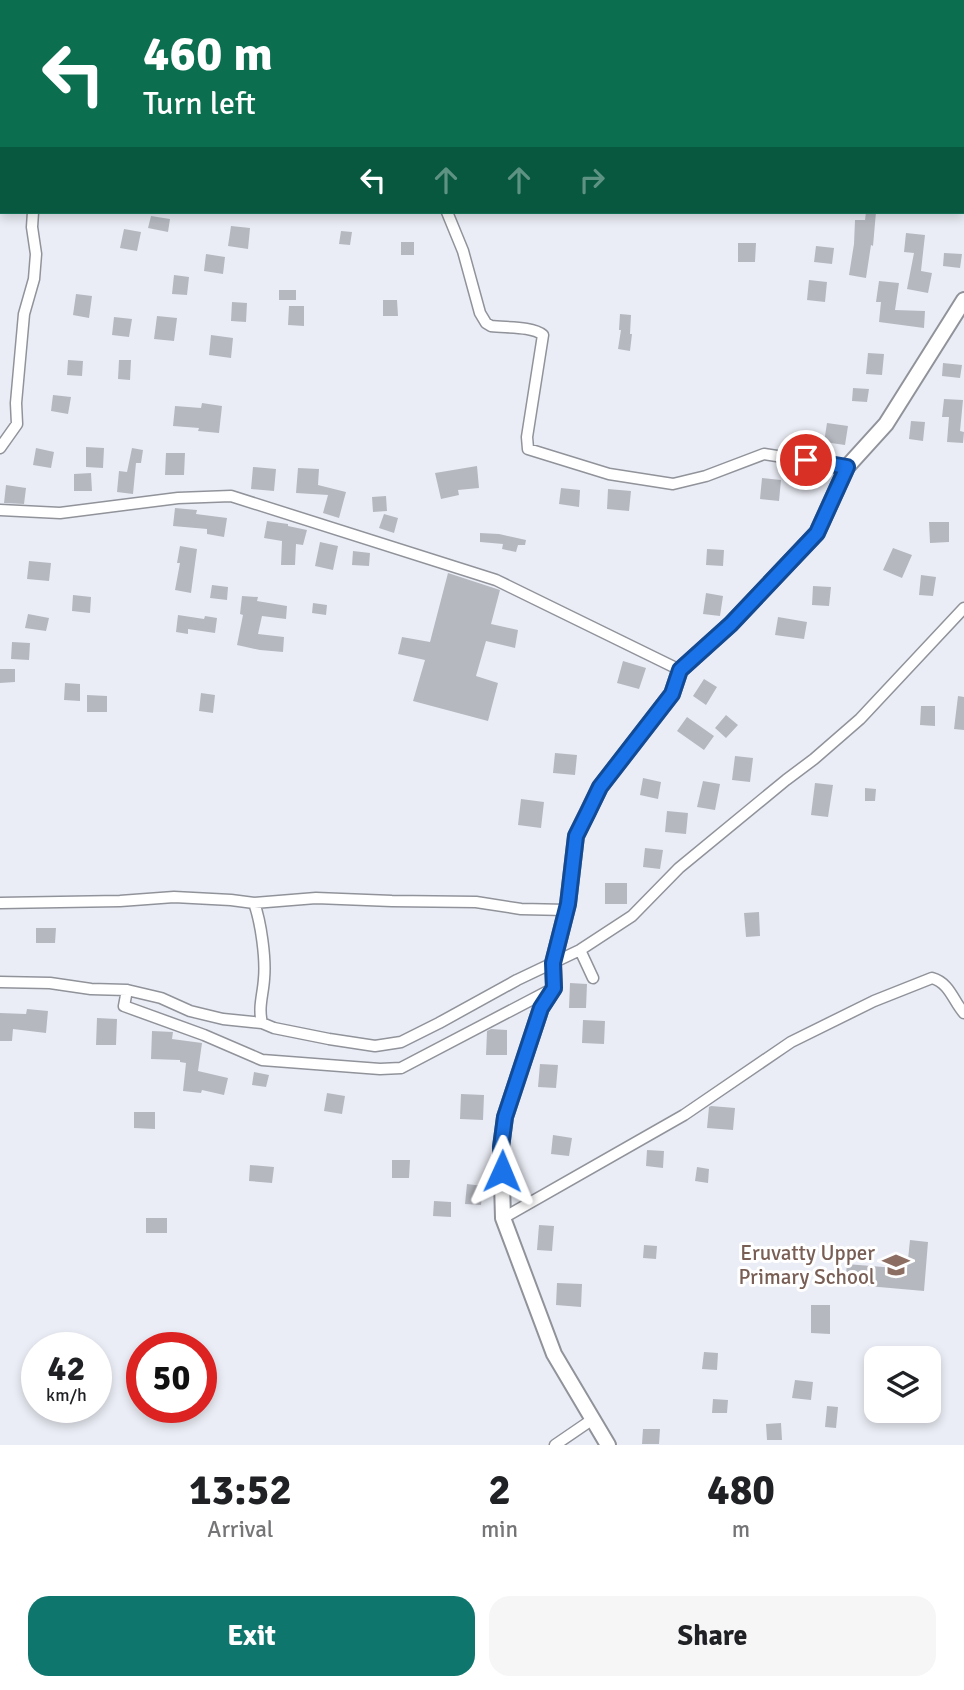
<!DOCTYPE html>
<html lang="en">
<head>
<meta charset="utf-8">
<style>
  body { margin:0; font-family:Signika,sans-serif; background:#f6f6f6; color:#202124; height:100vh; display:flex; flex-direction:column; font-size:26px; white-space:nowrap }
  * { box-sizing:border-box; margin:0 }
  p { font-size:23px; color:#757577 }
  .icon { flex:none; width:38px; height:38px; fill:none; stroke:currentColor; stroke-width:2; stroke-linecap:round; stroke-linejoin:round }
  .map { position:relative; height:1445px; overflow:hidden }
  .side { display:flex; flex-direction:column; background:#fff; flex:1 }
  .side>* { flex:none }
  .guide { position:absolute; left:0px; top:0px; width:964px; height:214px; box-shadow:0 4px 10px #0003; background:#0b6e4f; color:#fff; overflow:hidden }
  .controls { position:absolute; left:864px; top:1346px; display:grid; gap:14px }
  .controls a { display:grid; place-items:center; width:77px; height:77px; border-radius:14px; background:#fff; box-shadow:0 4px 10px #0003; font-size:35px }
  .speed { position:absolute; left:21px; top:1332px; display:flex; gap:14px; font-size:35px; font-weight:700; text-align:center }
  .speed>* { display:grid; place-content:center; width:91px; height:91px; border-radius:50%; background:#fff; box-shadow:0 4px 10px #0003; line-height:1 }
  .speed small { font-size:18px; font-weight:400 }
  .speed .limit { border:10px solid #d22; background:#fff; color:#111 }
  .pin { position:absolute; display:grid; place-items:center; width:60px; height:60px; color:#fff; margin:-30px; border:4px solid #fff; border-radius:50%; box-shadow:0 2px 7px #0007 }
  .me { position:absolute; width:77px; margin:-38px; rotate:1deg; stroke-linejoin:round; filter:drop-shadow(0 0 5px #0008) }
  .turn { display:flex; align-items:center; gap:24px; height:147px; padding:0 28px; font-size:32px }
  .turn .icon { width:91px; height:91px; stroke-width:2.5 }
  .turn b { display:block; font-size:49px; line-height:60px }
  .lanes { display:flex; align-items:center; height:66px; padding:0 28px; background:#0003; justify-content:center; gap:35px; direction:ltr }
  .lanes .off { opacity:.35 }
  .eta { display:flex; justify-content:space-evenly; align-items:center; height:119px; text-align:center }
  .eta b { font-size:42px; font-weight:700; line-height:49px }
  .button { display:flex; gap:14px; margin-top:auto; padding:14px 28px }
  .button a { flex:1; height:80px; border-radius:21px; background:#0f766e; color:#fff; font-size:28px; font-weight:700; line-height:80px; text-align:center }
  .button a+a { background:#f6f6f6; color:#202124 }
  .map>svg:first-child { display:block }
  .building { fill:#b6b8c0 }
  .lines { fill:none; stroke-linecap:round; stroke-linejoin:round }
  .street-casing { stroke:#91939b; stroke-width:13 }
  .secondary-casing { stroke:#91939b; stroke-width:18 }
  .street { stroke:#fff; stroke-width:10 }
  .secondary { stroke:#fff; stroke-width:14 }
  .route-casing { stroke:#114b97; stroke-width:18 }
  .route { stroke:#1a73e8; stroke-width:12 }
  .labels { text-anchor:middle; dominant-baseline:central; stroke-width:6; stroke-linejoin:round; paint-order:stroke }
  .education-label { font-size:21px; fill:#785e54; stroke:#fff; text-anchor:end }
</style>
</head>
<body>
<div class="map">
<svg width="964" height="1445" viewBox="0 0 964 1445">
  <rect width="100%" height="100%" fill="#ebedf6"/>
  <path class="building" d="M866,212H876L873,246L871,245L866,278L849,275L854,244L855,220H865Z
    M151,216L170,219L168,232L148,228Z
    M231,226L250,228L248,249L228,246Z
    M124,229L141,232L137,251L120,248Z
    M341,231L352,232L350,245L339,244Z
    M906,233L925,235L921,271L932,273L928,293L907,289L914,253L904,252Z
    M401,242H414V255H401Z
    M738,243H756L755,262H738Z
    M816,246L834,248L832,264L814,262Z
    M944,253L962,254L960,268L943,266Z
    M206,254L225,257L223,274L204,271Z
    M174,275L189,277L187,295L172,294Z
    M809,280L827,282L825,302L807,300Z
    M879,281L899,283L895,310L925,311L924,328L879,322L881,302H876Z
    M279,290H296V300H279Z
    M76,294L92,296L89,318L73,315Z
    M383,300H397L398,316H383Z
    M232,302L247,303L246,322L231,321Z
    M289,306H304V326L288,325Z
    M620,314L631,315L630,334H632L630,351L618,349L621,330H619Z
    M157,316L177,318L174,341L154,339Z
    M114,317L132,319L129,337L112,335Z
    M211,335L233,338L231,358L209,355Z
    M868,353L884,354L882,375L866,374Z
    M68,360L83,361L82,376L67,375Z
    M119,360H131L130,380L118,379Z
    M943,363L962,365L960,378L942,376Z
    M853,388L869,389L867,402L852,401Z
    M53,395L71,397L68,414L51,411Z
    M944,399L963,400L960,431L964,432L963,443L947,442L949,417H942Z
    M202,403L222,406L219,433L198,431L199,428L173,426L175,406L201,408Z
    M911,421L925,422L923,441L909,439Z
    M827,423L848,426L845,445L824,442Z
    M86,447L104,448L103,468L86,467Z
    M36,448L54,452L51,468L33,465Z
    M132,448L143,450L141,463H136L133,494L117,492L119,471L127,472Z
    M166,453H185L184,475H165Z
    M477,466L479,488L458,490L459,495L441,499L435,473Z
    M253,467L276,469L274,491L251,489Z
    M298,468L319,469L318,485L346,492L339,518L323,513L328,495L296,493Z
    M91,473L92,491H74V474Z
    M762,478L781,480L779,501L760,499Z
    M6,485L26,488L24,504L4,503Z
    M561,488L580,490L579,507L559,504Z
    M608,489L631,491L629,511L607,509Z
    M386,496L387,511L373,512L372,497Z
    M175,508L197,510L196,514L227,518L224,537L207,534V529L173,526Z
    M384,514L398,518L394,533L379,528Z
    M267,521L288,524V526L307,530L303,545L296,544L295,565H281L282,541L264,538Z
    M929,522H949V542L930,543Z
    M480,533L499,534L526,540L525,545H518L516,552L502,549L503,544L480,542Z
    M320,542L338,546L333,570L315,566Z
    M180,546L197,549L191,593L175,590L180,563H177Z
    M893,548L912,555L902,578L883,570Z
    M707,549L724,550L723,566L706,565Z
    M353,551L370,553L369,566L352,565Z
    M29,561L51,563L49,581L27,579Z
    M448,573L500,590L491,624L518,630L515,648L486,641L476,676L498,683L488,721L413,701L425,660L398,654L402,637L430,642Z
    M921,575L936,577L933,596L919,595Z
    M212,585L228,587L227,600L210,598Z
    M813,586L831,587L829,606L812,605Z
    M706,593L723,596L720,616L703,614Z
    M73,595L91,597L90,613L72,611Z
    M242,596L258,597L257,601L287,606L286,619L262,616L258,634L284,637L283,652L260,650L237,645L243,615L240,614Z
    M313,603L327,605L326,615L312,613Z
    M28,614L49,618L46,631L25,628Z
    M178,615L204,619L205,616L217,618L215,633L188,629V634L176,632Z
    M778,617L807,622L804,639L775,635Z
    M12,642L30,643L29,660L11,659Z
    M623,661L646,668L639,689L617,683Z
    M0,669H15V682L0,683Z
    M704,679L717,687L706,705L693,696Z
    M65,683L80,684V701L64,700Z
    M201,693L215,695L213,713L199,711Z
    M87,695L107,696V712H87Z
    M958,696L964,697V730L954,729Z
    M921,706H935V726L920,725Z
    M726,715L738,725L726,738L715,728Z
    M687,717L714,736L704,750L677,731Z
    M555,753L577,755L575,775L553,773Z
    M735,756L753,758L750,782L732,780Z
    M643,778L661,782L658,799L640,795Z
    M703,781L720,784L715,810L697,807Z
    M815,783L833,785L828,817L811,815Z
    M865,788L876,789L875,801H865Z
    M521,799L544,802L541,828L518,825Z
    M667,811L688,813L686,834L665,832Z
    M645,848L663,850L660,869L643,867Z
    M605,883H627V904H605Z
    M759,912L760,936L746,937L744,913Z
    M36,928H56L55,943H36Z
    M570,983L587,984L586,1008H569Z
    M27,1009L48,1011L46,1033L13,1029L12,1041H0V1013L26,1014Z
    M97,1018L117,1019L116,1045H96Z
    M583,1020L605,1021L604,1044L582,1043Z
    M491,1029L507,1030V1055H486L487,1031Z
    M152,1031L173,1032L172,1039L202,1043L198,1071L228,1078L224,1095L202,1090L201,1093L183,1091L186,1063L180,1062V1060L151,1059Z
    M540,1064L558,1065L556,1088L538,1087Z
    M254,1072L269,1075L266,1087L252,1085Z
    M327,1093L345,1096L342,1114L324,1111Z
    M461,1094L484,1095L483,1120L460,1119Z
    M711,1106L735,1108L733,1130L707,1128L709,1107Z
    M134,1112H155V1129L134,1128Z
    M553,1135L572,1138L569,1156L551,1154Z
    M647,1150L664,1151L663,1168L646,1166Z
    M392,1160H410L409,1178H392Z
    M250,1165L274,1167L272,1183L249,1181Z
    M697,1167L709,1169L708,1183L695,1181Z
    M467,1184L483,1186L481,1205L465,1204Z
    M434,1201L451,1202V1217L433,1216Z
    M146,1218H167V1233H146Z
    M539,1225L554,1226L552,1251L537,1250Z
    M910,1240L928,1242L924,1291L845,1284L847,1264L907,1269Z
    M644,1245L657,1246L656,1259L643,1258Z
    M557,1283L582,1284L581,1307L556,1305Z
    M811,1305H830V1334L811,1333Z
    M704,1352L718,1353L717,1370L702,1369Z
    M795,1380L813,1382L811,1400L792,1398Z
    M713,1399L728,1400L727,1413H712Z
    M827,1406L838,1407L836,1428L825,1427Z
    M781,1423L782,1440H767L766,1424Z
    M643,1429H660L659,1444H642Z"/>
  <g class="lines">
    <defs>
      <path id="street" d="M413,0L414,2
        M86,2L87,0
        M0,21L2,22
        M962,38L964,37
        M447,212L463,251L480,313L486,323L491,326C506,328 532,326 543,335L527,437L528,449L609,474L673,484L706,476L764,454L847,467
        M0,448L17,424L16,403L24,314L34,279L36,254L32,227L33,212
        M0,510L60,513L178,498L231,496L496,580L680,670
        M0,903L120,901L174,897L231,900L254,903C261,922 266,959 264,979C263,995 258,1007 262,1023
        M254,903L316,898L392,901L476,902L521,909L567,910
        M580,950L593,978
        M0,982L50,983L91,989L127,990L161,998L190,1011L223,1019L262,1023L274,1028L329,1039L375,1046L401,1042L439,1023L517,980L580,950L632,916L679,868L786,780L814,759L860,719L964,608
        M127,990L124,1006L204,1035L262,1060L380,1069L401,1068L550,990
        M503,1218L684,1115L791,1042L874,1001L932,978C950,983 953,1001 964,1013
        M555,1445L593,1419"/>
      <path id="secondary" d="M922,0L923,2
        M962,64L964,66
        M608,1445L554,1354L503,1218L501,1148L505,1117L541,1008L554,988L553,963L568,904L576,836L600,787L672,694L680,670L731,624L817,533L847,467L886,424L964,300"/>
    </defs>
    <use href="#street" class="street-casing"/>
    <use href="#secondary" class="secondary-casing"/>
    <use href="#street" class="street"/>
    <use href="#secondary" class="secondary"/>
  </g>
  <g class="lines">
    <defs>
      <path id="route" d="M502,1171L501,1147L505,1117L541,1008L554,988L553,963L568,904L576,836L588,812L600,787L672,694L680,670L731,624L817,533L847,467L806,460"/>
    </defs>
    <use href="#route" class="route-casing"/>
    <use href="#route" class="route"/>
  </g>
  <defs>
    <symbol id="school-bare" viewBox="-9 -9 18 18"><path d="M0-5L7-2L0 1L-7-2ZM-4 1L0 2.5L4 1V4Q0 6-4 4Z" fill="#8d6e63" stroke="#fff" stroke-width="2.5" paint-order="stroke"/></symbol>
  </defs>
  <g fill-rule="evenodd">
    <use href="#school-bare" x="877" y="1246" width="38" height="38"/>
  </g>
  <g class="labels">
    <g class="education-label">
      <text x="875" y="1253">Eruvatty Upper<tspan x="875" dy="24">Primary School</tspan></text>
    </g>
  </g>
</svg>
<div class="controls">
<a><svg class="icon" aria-label="layers" viewBox="0 0 24 24"><path d="M12 4l9 5-9 5-9-5zM3 14l9 5 9-5"/></svg></a>
</div>
<div class="speed"><div>42<small>km/h</small></div><div class="limit">50</div></div>
<div class="pin" style="left:806px;top:460px;background:#d93025"><svg class="icon" aria-label="arrive" viewBox="0 0 24 24"><path d="M6 21V4h12l-3 4 3 4H6"/></svg></div>
<svg class="me" style="left:502px;top:1171px" viewBox="-20 -20 40 40"><path d="M0-17L14 15 0 8-14 15z" fill="#1a73e8" stroke="#fff" stroke-width="4"/></svg>
<div class="guide">
<div class="turn"><svg class="icon" aria-label="left" viewBox="0 0 24 24"><path d="M17 20v-9H6M10 6l-5 5 5 5"/></svg><div><b>460 m</b>Turn left</div></div>
<div class="lanes"><svg class="icon" aria-label="left" viewBox="0 0 24 24"><path d="M17 20v-9H6M10 6l-5 5 5 5"/></svg><svg class="icon off" aria-label="ahead" viewBox="0 0 24 24"><path d="M12 20V5M6 11l6-6 6 6"/></svg><svg class="icon off" aria-label="ahead" viewBox="0 0 24 24"><path d="M12 20V5M6 11l6-6 6 6"/></svg><svg class="icon off" aria-label="right" viewBox="0 0 24 24"><path d="M7 20v-9h11M14 6l5 5-5 5"/></svg></div>
</div>
</div>
<section class="side">
<div class="eta">
<div><b>13:52</b><p>Arrival</p></div>
<div><b>2</b><p>min</p></div>
<div><b>480</b><p>m</p></div>
</div>
<div class="button"><a>Exit</a><a>Share</a></div>
</section>
</body>
</html>
